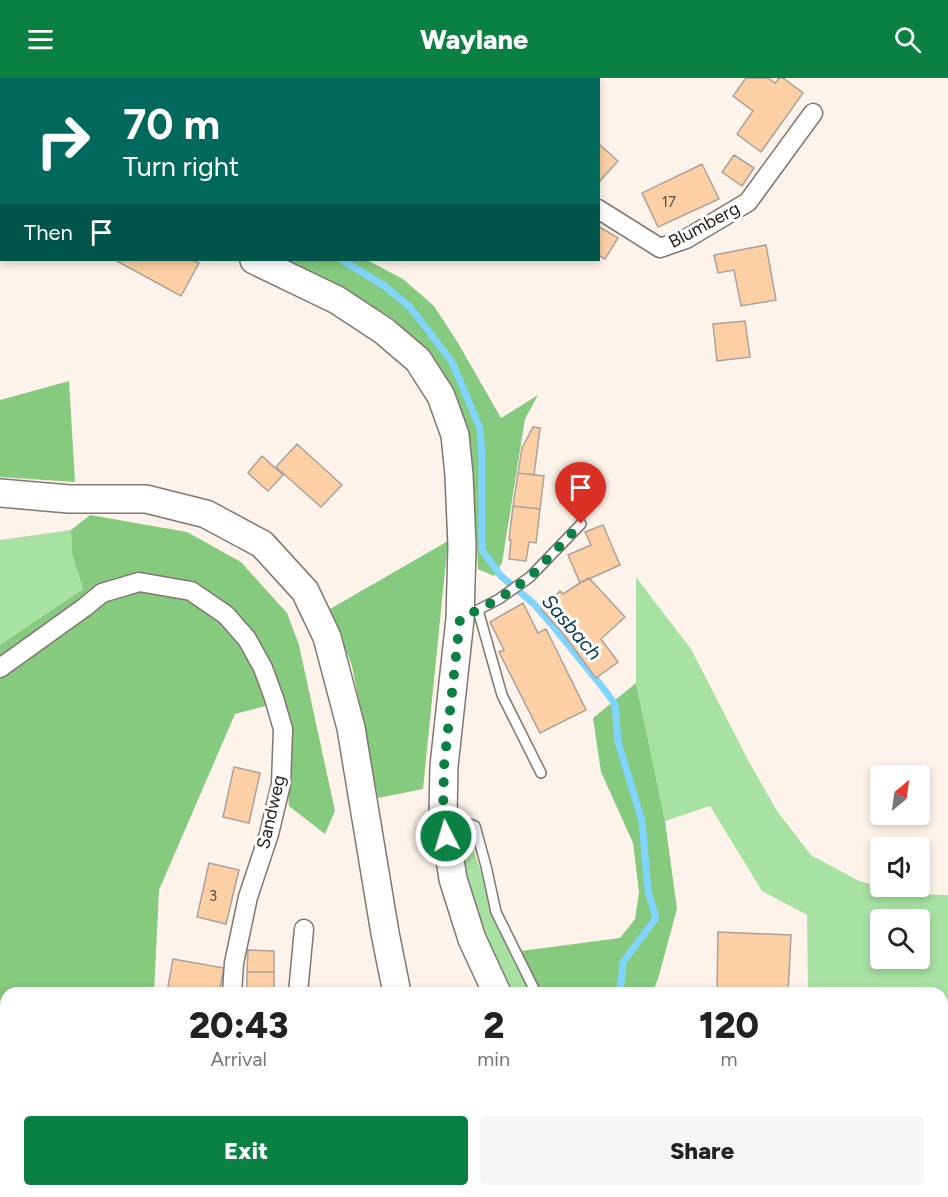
<!DOCTYPE html>
<html lang="en">
<head>
<meta charset="utf-8">
<style>
  body { margin:0; font-family:Figtree,sans-serif; background:#f6f6f6; color:#222; height:100vh; display:flex; flex-direction:column; font-size:22px; white-space:nowrap }
  * { box-sizing:border-box; margin:0 }
  p { font-size:20px; color:#767676 }
  .icon { flex:none; width:33px; height:33px; fill:none; stroke:currentColor; stroke-width:2; stroke-linecap:round; stroke-linejoin:round }
  .map { position:relative; flex:1; overflow:hidden }
  .drawer { position:absolute; left:0px; top:909px; width:948px; height:210px; display:flex; flex-direction:column; background:#fff; border-radius:18px 18px 0 0; box-shadow:0 3px 9px #0003 }
  .drawer>* { flex:none }
  .guide { position:absolute; left:0px; top:0px; width:600px; height:183px; box-shadow:0 3px 9px #0003; background:#00695c; color:#fff; overflow:hidden }
  .needle { width:39px; rotate:29deg }
  .fabs { position:absolute; left:870px; top:687px; display:grid; gap:12px }
  .fabs a { display:grid; place-items:center; width:60px; height:60px; border-radius:6px; background:#fff; box-shadow:0 3px 9px #0003; font-size:30px }
  .pin { position:absolute; display:grid; place-items:center; width:51px; height:51px; color:#fff; margin:-62px -26px; border-radius:50% 50% 50% 0; rotate:-45deg; box-shadow:0 0 6px #0007 }
  .pin .icon { rotate:45deg }
  .me { position:absolute; width:66px; margin:-33px; rotate:355deg; stroke-linejoin:round; filter:drop-shadow(0 0 4px #0008) }
  .turn { display:flex; align-items:center; gap:21px; height:126px; padding:0 24px; font-size:27px }
  .turn .icon { width:78px; height:78px; stroke-width:2.5 }
  .turn b { display:block; font-size:42px; line-height:51px }
  .then { display:flex; align-items:center; height:57px; padding:0 24px; background:#0003; gap:12px; font-size:22px }
  .eta { display:flex; justify-content:space-evenly; align-items:center; height:102px; text-align:center }
  .eta b { font-size:36px; font-weight:800; line-height:42px }
  .action { display:flex; gap:12px; margin-top:auto; padding:12px 24px }
  .action a { flex:1; height:69px; border-radius:6px; background:#0b8043; color:#fff; font-size:24px; font-weight:800; line-height:69px; text-align:center }
  .action a+a { background:#f6f6f6; color:#222 }
  header { display:flex; justify-content:space-between; align-items:center; height:78px; padding:0 24px; background:#0b8043; color:#fff; font-size:27px; font-weight:800 }
  .map>svg:first-child { display:block }
  .green { fill:#a8e2a3; fill-rule:evenodd }
  .forest { fill:#85ca7f }
  .lines { fill:none; stroke-linecap:round; stroke-linejoin:round }
  .stream { stroke:#80d4fd; stroke-width:7 }
  .building { fill:#fccfa5; stroke:#aba29a; stroke-width:1.5 }
  .lane-casing { stroke:#807770; stroke-width:12 }
  .street-casing { stroke:#807770; stroke-width:21 }
  .secondary-casing { stroke:#807770; stroke-width:30 }
  .lane { stroke:#fff; stroke-width:9 }
  .street { stroke:#fff; stroke-width:18 }
  .secondary { stroke:#fff; stroke-width:27 }
  .route { stroke:#0b8043; stroke-width:10; stroke-dasharray:0 18 }
  .labels { text-anchor:middle; dominant-baseline:central; stroke-width:6; stroke-linejoin:round; paint-order:stroke }
  .number-label { font-size:15px; fill:#584a3e }
  .street-label { font-size:18px; fill:#211e1b; stroke:#fff }
  .water-label { font-size:20px; font-style:italic; fill:#05394d; stroke:#fff }
</style>
</head>
<body>
<header><svg class="icon" aria-label="menu" viewBox="0 0 24 24"><path d="M4 6h16M4 12h16M4 18h16"/></svg>Waylane<svg class="icon" aria-label="search" viewBox="0 0 24 24"><circle cx="10" cy="10" r="6"/><path d="M15 15l6 6"/></svg></header>
<div class="map">
<svg width="948" height="1119" viewBox="0 0 948 1119">
  <rect width="100%" height="100%" fill="#fdf3ea"/>
  <path class="green" d="M71,452L72,476L83,511L0,567V462Z
    M636,499L691,571L748,682L777,733L811,777L859,803L910,816L948,817V983L942,989V915H808L807,837L762,813L710,728L665,743L636,605ZM880,842H920V880H880Z
    M454,747L469,760L510,875L530,915H508L475,842Z
    M657,1113H859L857,1119H657Z"/>
  <path class="forest" d="M276,182H367L403,201L434,228L458,265L501,340L538,317L525,341L502,485L494,498L478,491L470,365L458,335L424,273L392,240L367,225Z
    M69,303L75,404L0,399V322Z
    M90,437L187,454L241,484L287,535L299,567L335,733L325,756L289,728L281,624L235,636L159,812L154,915H6V1113H141V1119H0V567L83,511L72,476L71,452Z
    M448,463L423,711L378,720L352,588L330,531Z
    M636,605L665,743L677,831L658,901L652,915H542L521,873L620,860L635,841L639,814L633,765L601,694L593,640Z
    M605,1113H657V1119H606Z"/>
  <g class="lines">
    <path class="stream" d="M244,0L245,2
      M342,182L383,207L410,229L452,284L480,350L482,378V472L501,498L534,526L553,548L600,606L615,626L618,664L642,743L648,813L656,840L623,884L620,915
      M614,1113V1119"/>
  </g>
  <path class="building" d="M746,0H768L775,5L779,0H783L803,15L761,74L737,56L753,33L733,18Z
    M599,66L618,83L598,105V67Z
    M734,77L754,90L742,108L722,94Z
    M702,86L719,121L658,149L642,115Z
    M0,111H2V171H0Z
    M598,148L618,160L605,181L598,177Z
    M766,167L776,222L741,228L734,192L718,195L714,177Z
    M115,182H192L199,185L181,218Z
    M745,243L750,279L717,283L713,246Z
    M533,349L540,350L534,397L518,395L522,370Z
    M297,366L342,407L321,429L276,389Z
    M262,378L283,397L268,413L248,395Z
    M518,395L544,398L540,431L513,428Z
    M513,428L540,431L536,465L529,464L526,483L509,481L511,462H509Z
    M603,447L620,487L580,505L568,477L591,467L585,454Z
    M589,500L625,539L601,561L618,584L596,600L562,554L541,531L560,513L563,516L580,505Z
    M523,525L538,555L546,551L586,632L540,655L499,574L504,572L490,544Z
    M234,689L260,695L249,745L223,739Z
    M209,785L239,792L226,846L197,839Z
    M718,854L791,857L788,915H717Z
    M248,872L274,873V894H247Z
    M173,881L224,890L219,915L167,914Z
    M247,894H274V915H247Z"/>
  <g class="lines">
    <defs>
      <path id="lane" d="M478,532L502,617L541,695
        M472,535L499,521L530,499L581,446
        M446,738L475,748L486,788L496,834L536,915"/>
      <path id="street" d="M493,0V2
        M598,131L660,170L686,161L748,124L813,35
        M0,590L85,529L102,515L139,504L191,513L226,537L247,561L263,590L274,620L283,651L281,706L269,756L248,819L234,885L232,915
        M298,915L304,851
        M292,1113L298,1119
        M317,1119L322,1113"/>
      <path id="secondary" d="M22,0L23,2
        M254,182L337,222L384,253L418,282L441,318L455,357L459,397L462,468L460,541L444,688L443,737L453,801L472,861L497,915
        M0,415L69,421H146L206,436L262,466L305,513L327,559L351,650L385,855L397,915
        M435,1113L436,1119"/>
    </defs>
    <use href="#lane" class="lane-casing"/>
    <use href="#street" class="street-casing"/>
    <use href="#secondary" class="secondary-casing"/>
    <use href="#lane" class="lane"/>
    <use href="#street" class="street"/>
    <use href="#secondary" class="secondary"/>
  </g>
  <g class="lines">
    <path class="route" d="M446,758L443,737L444,688L460,541L499,521L530,499L581,446"/>
  </g>
  <g class="labels">
    <g class="number-label">
      <text x="669" y="124">17</text>
      <text x="213" y="818">3</text>
    </g>
    <g class="street-label">
      <text transform="translate(704 147) rotate(-28)">Blumberg</text>
      <text transform="translate(271 734) rotate(-77)">Sandweg</text>
    </g>
    <g class="water-label">
      <text transform="translate(572 549) rotate(49)">Sasbach</text>
    </g>
  </g>
</svg>
<div class="fabs">
<a><svg class="needle" viewBox="-14 -14 28 28"><path d="M0-13l5 13h-10z" fill="#e53935"/><path d="M0 13l5-13h-10z" fill="#767676"/></svg></a>
<a><svg class="icon" aria-label="sound" viewBox="0 0 24 24"><path d="M4 9h4l5-4v14l-5-4H4zM17 9q2 3 0 6"/></svg></a>
<a><svg class="icon" aria-label="search" viewBox="0 0 24 24"><circle cx="10" cy="10" r="6"/><path d="M15 15l6 6"/></svg></a>
</div>
<div class="pin" style="left:581px;top:446px;background:#d93025"><svg class="icon" aria-label="arrive" viewBox="0 0 24 24"><path d="M6 21V4h12l-3 4 3 4H6"/></svg></div>
<svg class="me" style="left:446px;top:758px" viewBox="-20 -20 40 40"><circle r="17" fill="#0b8043" stroke="#fff" stroke-width="3"/><path d="M0-11L8 9 0 5-8 9z" fill="#fff"/></svg>
<div class="guide">
<div class="turn"><svg class="icon" aria-label="right" viewBox="0 0 24 24"><path d="M7 20v-9h11M14 6l5 5-5 5"/></svg><div><b>70 m</b>Turn right</div></div>
<div class="then">Then<svg class="icon" aria-label="arrive" viewBox="0 0 24 24"><path d="M6 21V4h12l-3 4 3 4H6"/></svg></div>
</div>
<section class="drawer">
<div class="eta">
<div><b>20:43</b><p>Arrival</p></div>
<div><b>2</b><p>min</p></div>
<div><b>120</b><p>m</p></div>
</div>
<div class="action"><a>Exit</a><a>Share</a></div>
</section>
</div>
</body>
</html>
